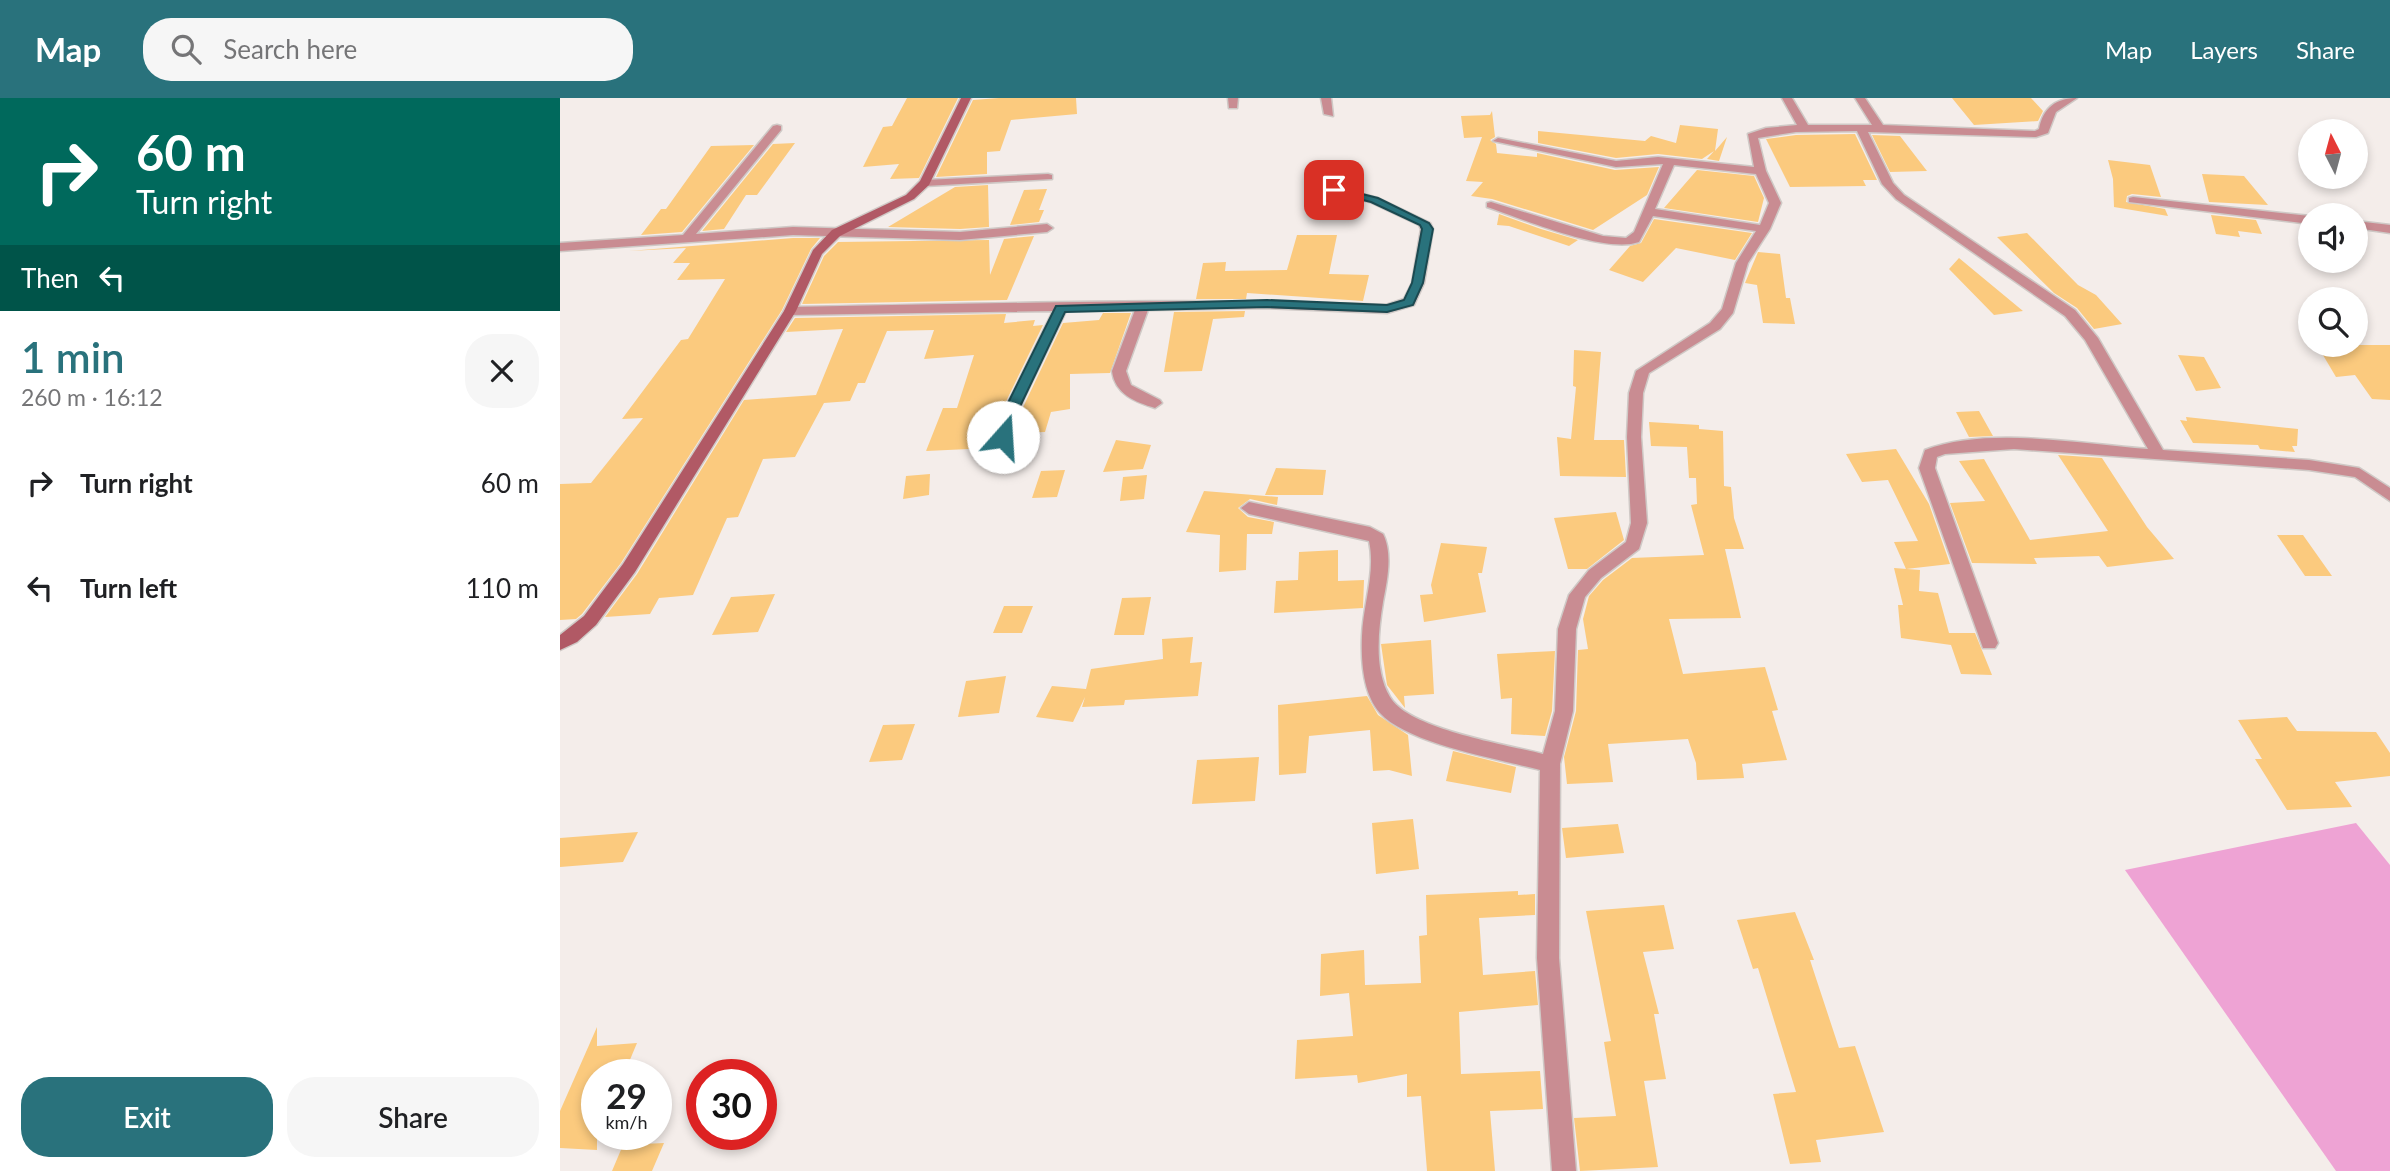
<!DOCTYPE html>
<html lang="en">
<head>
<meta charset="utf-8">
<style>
  body { margin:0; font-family:Lato,sans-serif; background:#f6f6f6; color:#202124; height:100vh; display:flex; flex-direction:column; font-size:26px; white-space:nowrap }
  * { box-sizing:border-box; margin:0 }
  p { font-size:23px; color:#757577 }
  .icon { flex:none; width:38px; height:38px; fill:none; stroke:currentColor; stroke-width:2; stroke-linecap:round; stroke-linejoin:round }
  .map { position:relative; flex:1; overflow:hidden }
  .side { display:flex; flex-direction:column; background:#fff; width:560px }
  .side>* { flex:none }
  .guide { background:#00695c; color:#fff; overflow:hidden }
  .needle { width:46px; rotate:354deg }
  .buttons { position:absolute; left:1738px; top:21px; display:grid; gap:14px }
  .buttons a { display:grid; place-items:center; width:70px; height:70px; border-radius:50%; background:#fff; box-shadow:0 4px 10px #0003; font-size:35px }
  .speed { position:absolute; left:21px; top:961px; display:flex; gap:14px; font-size:35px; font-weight:700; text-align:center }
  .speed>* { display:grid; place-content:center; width:91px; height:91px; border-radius:50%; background:#fff; box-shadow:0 4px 10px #0003; line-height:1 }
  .speed small { font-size:18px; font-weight:400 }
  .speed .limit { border:10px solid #d22; background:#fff; color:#111 }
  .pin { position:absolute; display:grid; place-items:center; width:60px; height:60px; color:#fff; margin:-30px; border-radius:14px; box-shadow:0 4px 10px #0006 }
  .me { position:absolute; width:77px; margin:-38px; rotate:19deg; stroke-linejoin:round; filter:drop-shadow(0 0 5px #0008) }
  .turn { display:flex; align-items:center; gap:24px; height:147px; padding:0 21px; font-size:32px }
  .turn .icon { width:91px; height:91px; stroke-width:2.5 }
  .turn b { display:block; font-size:49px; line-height:60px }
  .then { display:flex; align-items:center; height:66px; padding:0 21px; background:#0003; gap:14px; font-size:26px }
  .round { display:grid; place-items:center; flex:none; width:74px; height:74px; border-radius:28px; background:#f6f6f6 }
  .headline { display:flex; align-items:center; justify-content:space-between; height:119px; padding:0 21px }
  h1 { font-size:42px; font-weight:600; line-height:52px; color:#29727c }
  .primary-button { display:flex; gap:14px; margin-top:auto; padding:14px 21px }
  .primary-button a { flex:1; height:80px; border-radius:28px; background:#29727c; color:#fff; font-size:28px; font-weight:600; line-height:80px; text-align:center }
  .primary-button a+a { background:#f6f6f6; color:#202124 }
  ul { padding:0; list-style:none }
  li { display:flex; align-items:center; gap:21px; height:105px; padding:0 21px }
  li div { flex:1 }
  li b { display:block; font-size:26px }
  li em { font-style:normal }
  header { display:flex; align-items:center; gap:42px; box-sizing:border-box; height:98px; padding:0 35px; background:#29727c; color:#fff }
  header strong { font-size:33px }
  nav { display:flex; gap:38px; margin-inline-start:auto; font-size:24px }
  .search { width:490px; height:63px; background:#f6f6f6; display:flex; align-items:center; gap:18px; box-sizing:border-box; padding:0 24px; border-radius:28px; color:#757577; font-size:26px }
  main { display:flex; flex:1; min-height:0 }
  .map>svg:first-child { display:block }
  .water { fill:#eea3d4 }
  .building { fill:#fbca7e }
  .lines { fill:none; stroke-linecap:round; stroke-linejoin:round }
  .street-casing { stroke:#cfc9c6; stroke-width:3 }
  .secondary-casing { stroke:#cfc9c6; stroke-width:3 }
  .street { fill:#c98c92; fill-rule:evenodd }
  .secondary { fill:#b15965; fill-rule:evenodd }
  .route { fill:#29727c; stroke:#1b4a51; stroke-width:2 }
</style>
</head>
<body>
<header>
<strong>Map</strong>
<div class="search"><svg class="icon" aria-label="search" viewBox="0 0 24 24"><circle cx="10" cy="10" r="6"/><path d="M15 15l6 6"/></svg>Search here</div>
<nav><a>Map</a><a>Layers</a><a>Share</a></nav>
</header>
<main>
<section class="side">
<div class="guide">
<div class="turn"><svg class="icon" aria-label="right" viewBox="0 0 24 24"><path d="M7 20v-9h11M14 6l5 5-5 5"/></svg><div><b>60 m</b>Turn right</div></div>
<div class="then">Then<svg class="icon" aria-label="left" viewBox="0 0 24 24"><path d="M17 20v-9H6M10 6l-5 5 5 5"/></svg></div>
</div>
<div class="headline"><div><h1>1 min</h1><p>260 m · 16:12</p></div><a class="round"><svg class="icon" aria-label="close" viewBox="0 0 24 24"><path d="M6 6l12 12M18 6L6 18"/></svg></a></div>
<ul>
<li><svg class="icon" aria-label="right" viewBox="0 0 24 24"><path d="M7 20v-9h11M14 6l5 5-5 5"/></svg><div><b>Turn right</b></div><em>60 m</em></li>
<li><svg class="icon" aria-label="left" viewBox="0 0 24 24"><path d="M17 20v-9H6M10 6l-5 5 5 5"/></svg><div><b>Turn left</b></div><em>110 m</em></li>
</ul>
<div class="primary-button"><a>Exit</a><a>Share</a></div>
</section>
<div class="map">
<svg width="1830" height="1073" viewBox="0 0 1830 1073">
  <rect width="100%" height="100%" fill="#f4edea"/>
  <path class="water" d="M1796,725L1830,767V1073H1776L1565,772Z"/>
  <path class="building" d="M347,0H398L359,80L330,81L339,66L303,69L323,29L332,28Z
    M439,0H516L517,16L451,22L440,53L427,54V76L376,79L413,2Z
    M1392,0H1471L1483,13L1478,23L1414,27Z
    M932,13L935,39L930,42L936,46L937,55L977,59V55L1055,72L1099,69L1087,97L1033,132L932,101L911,98L923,84L906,83L922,39L904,40L901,18L930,17Z
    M1120,27L1158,31L1155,53L1167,39L1159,63L1147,61L1154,53L1142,61L1098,56L1056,60L978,45V33L1085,43L1091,38L1116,45Z
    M1295,36L1317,82H1303L1306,88L1230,89L1206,41L1236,37Z
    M1312,37L1340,38L1367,73L1330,74Z
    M235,45L197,97H186L164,131L142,133L213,46Z
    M194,47L122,134L81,137L101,111H106L151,48Z
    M1548,62L1590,67L1601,99L1572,96L1567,98L1566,104L1605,111L1608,118L1554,109L1553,81Z
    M1137,72L1194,78L1204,100L1198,124L1104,110Z
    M1642,76L1684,78L1708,107L1649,104Z
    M428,87L429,129L400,131L328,129L395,89Z
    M487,91L479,112H484L479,124L450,127L464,92Z
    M939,116L981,131L1018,142L1009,148L949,128L937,127Z
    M1651,117L1696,122L1702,136L1678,133L1680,139L1656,136Z
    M1094,121L1192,135L1175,162L1116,150L1083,184L1049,172L1070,148L1081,145Z
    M1467,135L1518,187L1536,197L1562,226L1534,231L1517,210L1494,195L1437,139Z
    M737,137H777L769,176L809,177L803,203L687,195L686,201H636L643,165L666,164L665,173L727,172Z
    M474,138L447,202L242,206L264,158L278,144L429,142L430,177L444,141Z
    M233,140H260L251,151L222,212L61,465L22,516L16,521L0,522V386L31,385L83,320L62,321L121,242L128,241L165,181L117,182L130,165H113L126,150L69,153Z
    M1198,154L1220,156L1226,200H1230L1235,226L1203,225L1197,187L1185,185Z
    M1399,160L1463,213L1434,217L1389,171Z
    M685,213L684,219L653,221L642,273L604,274L614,214Z
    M543,215H571L550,275L510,276V311L491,314L485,334L454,335L457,322L503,225L539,222Z
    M446,216L444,225L475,222L473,228L483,227L438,320L430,350L366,353L383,310H397L414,257L364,261L374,232L327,233L305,285H298L290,303L264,305L235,359L203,361L178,419L167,420L133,497L99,500L90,516L45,519L77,476L184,302L256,297L283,231L226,234L235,220Z
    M1757,247H1830V302L1812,301L1795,277L1776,279Z
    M1014,252L1041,254L1034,342H1064L1066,379L1000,378L997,339L1011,341L1016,289L1013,288Z
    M1618,257L1644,259L1661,290L1636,293Z
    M1419,313L1433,338L1409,339L1396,314Z
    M1626,319L1738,331L1737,348H1732L1735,354L1700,351L1698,347L1633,345L1620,322L1627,323Z
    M1089,324L1139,327V331L1163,333L1164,388L1171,389L1174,420L1184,451H1165L1181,520L1109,521L1123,576L1205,569L1218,612L1212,613L1227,662L1182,666L1184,680L1137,682L1136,665L1128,641L1048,646L1053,684L1007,686L1004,659L1016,613L1018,552L1028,551L1023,521L1029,498L1043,482L1072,460L1144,457L1131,407L1137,406L1136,380H1129L1127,349L1091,348Z
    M556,342L591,347L583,371L543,374Z
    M1336,351L1369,406L1390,466L1346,471L1334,444L1358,443L1328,382L1302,384L1286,356Z
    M1498,357L1542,360L1587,429L1614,461L1547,469L1539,458L1474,460L1477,466L1412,465L1390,405L1425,403L1399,363L1424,361L1470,442L1548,433Z
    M716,370L766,372L763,397H705Z
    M505,372L497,399L472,400L481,373Z
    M370,376L369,397L343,401L346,378Z
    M587,377L584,401L560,403L563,379Z
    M644,393L718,399L717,407L690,401L678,410L688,419L714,424L712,436H687L686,472L659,474L660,437L626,434Z
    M1056,414L1064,442L1027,471H1008L994,420Z
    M1717,437H1743L1772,478H1745Z
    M881,445L927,449L922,475H918L926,514L864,524L860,497L873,496L871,487Z
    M778,452V483L804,482L803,510L714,515L716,483L738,482L739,454Z
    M1334,470L1360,472L1359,493L1378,495L1389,535H1415L1432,577L1401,576L1391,547L1341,540L1338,507H1343Z
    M215,496L198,534L152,537L171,499Z
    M591,499L584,537H554L562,500Z
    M444,508H473L462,535H433Z
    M633,539L630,565L642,564L638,598L565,602L564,607L522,609L525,599L513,624L476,619L492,588L526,591L531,571L603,561L602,541Z
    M871,542L874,596L844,598L845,610L827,587L821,546Z
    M995,553L992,613L985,638L951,636L952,600L941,601L937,556Z
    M446,578L439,615L398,619L406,583Z
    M807,598L818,617L848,637L852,678L829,672L813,673L810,632L749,638L746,675L719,677L718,607Z
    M1727,619L1737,633L1816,634L1830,655V678L1775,684L1792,709L1727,712L1695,661H1702L1678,622Z
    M355,626L342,662L309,664L323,627Z
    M893,653L956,669L951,695L886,683Z
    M699,659L695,703L632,706L637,662Z
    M853,721L859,771L816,776L812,725Z
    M1058,726L1064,755L1006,760L1002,730Z
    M78,734L63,764L0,769V740Z
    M958,793V797L975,796V817L919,820L923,877L975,873L978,907L899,914L901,976L980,973L983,1011L930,1013L935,1073H867L861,998L847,999V976L798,985L797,977L735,981L737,942L793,938L789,895L760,898L761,856L804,852L805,887L861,885L859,838L867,837L866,797Z
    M1104,807L1114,851L1083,854L1099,916H1094L1106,981L1084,983L1098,1069L1020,1073L1014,1020L1056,1018L1044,944L1051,943L1026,813Z
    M1235,814L1254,862H1250L1279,950L1295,948L1324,1034L1256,1042L1261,1064L1230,1066L1213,996L1236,994L1198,870L1193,871L1177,822Z
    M37,929V948L77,945L64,976H37V1052L0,1050V1013Z
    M104,1045L92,1073H52L63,1047Z"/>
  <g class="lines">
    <defs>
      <path id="street" d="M668,0H678L677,10H669Z
        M761,0H771L773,18L764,16Z
        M1222,0H1232L1248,27H1312L1295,0H1305L1323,27L1475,33L1479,31C1483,10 1496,0 1517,0L1496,14L1488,35L1476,39L1308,34L1333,85L1344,97L1515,212L1538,240L1603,352L1749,362L1799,370L1830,390V403L1795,379L1749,372L1454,351L1385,356L1377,359L1375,370L1438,545L1435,550H1423L1359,370L1365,352C1428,328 1520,346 1588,351L1525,242L1505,218L1336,101L1322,86L1297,33L1236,34L1198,40L1206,73L1221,105L1210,131L1188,165L1173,215L1160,231L1089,275L1083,295L1081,339L1087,425L1079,451L1041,480L1025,499L1016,531L1013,613L1000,666L999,860L1016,1073H992L977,860L980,672C939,661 848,646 820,615C803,596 801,563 802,538C803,506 816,475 809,443L689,416L681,410L689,404L810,429L823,436C833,456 827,483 823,504C818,534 814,572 830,599C848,631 948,647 983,656L995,613L998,531L1009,497L1029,472L1066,444L1071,425L1067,339L1069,295L1076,273L1150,225L1162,211L1176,165L1196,133L1093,118L1079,144C1045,156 963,121 927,109V105L931,104L1043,138L1066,140L1074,134L1103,66L1056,69L933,43L938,40L1056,63L1098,59L1194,69L1188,36L1206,30L1237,27ZM1114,67L1196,76L1209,105L1200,127L1095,111Z
        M217,27L221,28V32L136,136L233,129L400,134L487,126L493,130L487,134L400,142L233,137L0,153V145L123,137L213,28Z
        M488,76L492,77V81L365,88L359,85L365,82Z
        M774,89L818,100L870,125L873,131L864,185L854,207L827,215L707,210L588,212L566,273L571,287L600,302L602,305L595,310C575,304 555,296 552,273L575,212L506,213L454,321L447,357L439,362L431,357L440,321L493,213L230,217L224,213L230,209C429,206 627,199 826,207L844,201L852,185L861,131L859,127L810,104L770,94V90Z
        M1573,99L1750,118V126L1569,104V100Z
        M1796,123L1830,127V135L1796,130Z"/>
      <path id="secondary" d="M401,0H411L369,87L354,101L280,138L262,156L236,213L75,474L36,527L17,544L0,552V537L24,518L63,466L224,213L253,152L272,132L346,97L360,83Z"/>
    </defs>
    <use href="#street" class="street-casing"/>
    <use href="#secondary" class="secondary-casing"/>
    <use href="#street" class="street"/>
    <use href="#secondary" class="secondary"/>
  </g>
  <path class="route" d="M774,89L818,100L869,125L873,131L863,185L853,207L827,214L707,209L505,214L454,321L447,342H438L440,321L496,208L707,202L827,207L844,202L852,185L862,131L860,127L811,104L770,94V90Z"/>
</svg>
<div class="buttons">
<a><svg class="needle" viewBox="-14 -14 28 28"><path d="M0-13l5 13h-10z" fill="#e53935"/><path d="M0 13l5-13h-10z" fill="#757577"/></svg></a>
<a><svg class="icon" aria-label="sound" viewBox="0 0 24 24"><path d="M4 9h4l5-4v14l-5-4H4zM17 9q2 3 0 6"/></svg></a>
<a><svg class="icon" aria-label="search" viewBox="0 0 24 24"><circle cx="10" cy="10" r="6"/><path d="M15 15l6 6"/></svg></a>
</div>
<div class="speed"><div>29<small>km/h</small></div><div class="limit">30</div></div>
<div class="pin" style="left:774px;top:92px;background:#d93025"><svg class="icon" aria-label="arrive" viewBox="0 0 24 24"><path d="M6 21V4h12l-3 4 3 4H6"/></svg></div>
<svg class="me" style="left:443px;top:339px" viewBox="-20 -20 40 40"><circle r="19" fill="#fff"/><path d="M0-13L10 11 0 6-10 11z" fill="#29727c"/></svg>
</div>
</main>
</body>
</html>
